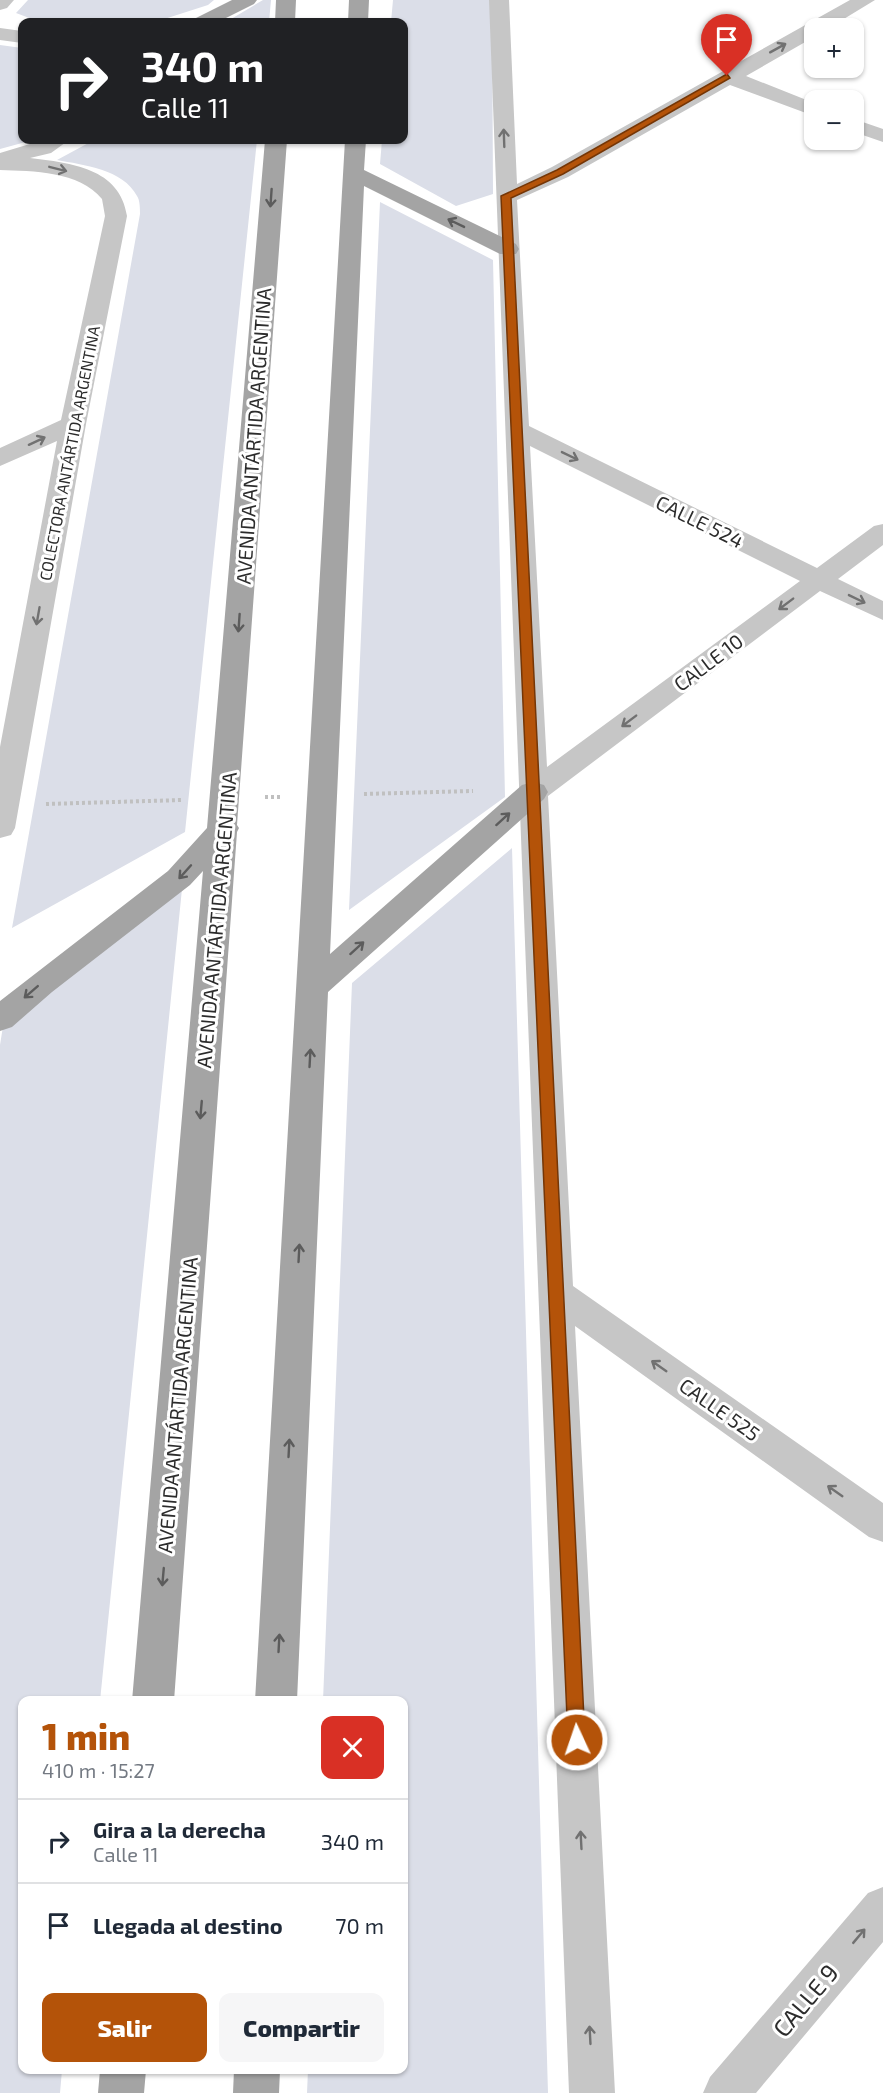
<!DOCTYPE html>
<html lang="es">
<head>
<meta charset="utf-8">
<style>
  body { margin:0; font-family:"Exo 2",sans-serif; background:#f6f6f7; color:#1f2937; height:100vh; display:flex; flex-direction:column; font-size:22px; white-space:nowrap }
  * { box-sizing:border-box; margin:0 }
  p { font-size:20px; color:#747a83 }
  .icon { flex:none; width:33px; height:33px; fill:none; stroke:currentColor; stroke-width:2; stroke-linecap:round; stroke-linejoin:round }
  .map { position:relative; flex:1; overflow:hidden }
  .side { position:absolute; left:18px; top:1696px; width:390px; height:378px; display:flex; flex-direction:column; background:#fff; border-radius:12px; box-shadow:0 2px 4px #0004 }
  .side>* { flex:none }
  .banner { position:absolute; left:18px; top:18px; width:390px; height:126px; border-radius:12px; box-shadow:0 2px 4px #0004; background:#202124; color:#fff; overflow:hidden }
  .controls { position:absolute; left:804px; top:18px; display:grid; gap:12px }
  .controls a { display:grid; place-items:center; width:60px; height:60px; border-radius:12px; background:#fff; box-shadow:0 2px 4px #0004; font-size:30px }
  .pin { position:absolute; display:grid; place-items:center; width:51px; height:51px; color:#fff; margin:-62px -26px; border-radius:50% 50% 50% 0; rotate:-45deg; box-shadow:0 0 6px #0007 }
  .pin .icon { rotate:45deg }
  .me { position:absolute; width:66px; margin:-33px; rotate:357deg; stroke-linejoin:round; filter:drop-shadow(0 0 4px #0008) }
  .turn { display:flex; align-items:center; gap:21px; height:126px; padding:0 24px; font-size:27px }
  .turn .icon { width:78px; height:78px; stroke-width:2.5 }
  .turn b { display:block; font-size:42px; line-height:51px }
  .round { display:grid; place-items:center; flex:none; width:63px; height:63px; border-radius:12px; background:#f6f6f7 }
  .head { display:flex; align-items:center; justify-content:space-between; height:102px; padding:0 24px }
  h1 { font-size:36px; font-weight:800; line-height:45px; color:#b45309 }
  .cta { display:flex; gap:12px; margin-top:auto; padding:12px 24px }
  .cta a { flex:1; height:69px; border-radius:12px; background:#b45309; color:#fff; font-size:24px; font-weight:800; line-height:69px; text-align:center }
  .cta a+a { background:#f6f6f7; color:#1f2937 }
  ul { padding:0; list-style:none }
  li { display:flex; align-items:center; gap:18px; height:84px; padding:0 24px; border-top:2px solid #e0e1e3 }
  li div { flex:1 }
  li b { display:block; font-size:22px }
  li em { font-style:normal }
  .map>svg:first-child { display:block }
  .green { fill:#dbdee8 }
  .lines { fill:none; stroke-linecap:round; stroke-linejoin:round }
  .path { stroke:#c0c0c0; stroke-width:4; stroke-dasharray:3 3; stroke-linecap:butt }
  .minor { fill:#c6c6c6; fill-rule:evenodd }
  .major { fill:#a4a4a4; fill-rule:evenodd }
  .oneway { stroke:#717171 }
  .oneway2 { stroke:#5c5c5c }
  .route { fill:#b45309; stroke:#753606; stroke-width:1.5 }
  .labels { text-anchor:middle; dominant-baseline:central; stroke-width:6; stroke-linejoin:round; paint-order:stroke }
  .far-street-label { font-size:16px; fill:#2c2c2c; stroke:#fff }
  .street-label { font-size:20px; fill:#2c2c2c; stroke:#fff }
  .near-street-label { font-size:24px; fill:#2c2c2c; stroke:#fff }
</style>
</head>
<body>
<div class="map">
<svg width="883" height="2093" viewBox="0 0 883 2093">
  <rect width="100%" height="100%" fill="#fff"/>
  <path class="green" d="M28,0H214L208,5L155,22H40L16,13Z
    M263,0H271L269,22H226Z
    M393,0H492L493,194L456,206L380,164L382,140H404V22H391Z
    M0,45L22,48V140H33L0,149Z
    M94,140H257L185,832L12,928L140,214C140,209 140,200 137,196C123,169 83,165 57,160Z
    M380,202L493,260L505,797L349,910Z
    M512,848L548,2093H307L308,2070H404V1701H323L352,983Z
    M183,879L100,1701H22V2070H62L60,2093H0V1045L8,995Z"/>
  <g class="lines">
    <path class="path" d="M364,794L473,791
      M265,797H281
      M46,804L182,800"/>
    <path class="minor" d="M0,0H14L7,8L0,10Z
      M489,0H509L517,184L552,167L850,0H875L829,28H814V37L746,76L814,103V116L730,85L568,177L517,200L529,426L817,568L874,526L883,524V545L838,579L883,601V620L820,591L548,796L573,1286L883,1503V1542L869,1537L575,1326L615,2093H569ZM530,446L800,581L547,767Z
      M0,28L22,31V43L0,40Z
      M854,119L883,129V142L854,132Z
      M43,140H69L51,153L30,158C71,163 120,168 127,216L86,424L15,828L11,835L0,838V747L57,441L0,466V448L61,420L105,216L102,199C79,171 33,171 0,170V153Z
      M883,1887V1942L756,2093H703L710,2077L868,1893Z"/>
    <path class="major" d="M232,0H257L254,4L218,22H193L196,18Z
      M276,0H296L295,22H275Z
      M349,0H369L368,22H348Z
      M265,140H287L237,825L239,828L237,832L174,1701H132L203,871L190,885L52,992L12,1027L0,1031V1001L168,871L207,828Z
      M345,140H366L364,170L516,244L519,249L516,254H500L364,186L330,954L522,785L533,782L544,785L548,792L544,799L328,992L297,1701H255Z
      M100,2070H146L144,2093H98Z
      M234,2070H280L279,2093H233Z"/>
  </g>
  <defs><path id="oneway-shaft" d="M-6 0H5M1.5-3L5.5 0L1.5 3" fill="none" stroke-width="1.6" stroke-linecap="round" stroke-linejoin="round" transform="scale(1.5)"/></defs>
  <g class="oneway">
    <use href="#oneway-shaft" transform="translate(778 48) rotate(-29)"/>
    <use href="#oneway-shaft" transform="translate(504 138) rotate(-92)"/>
    <use href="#oneway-shaft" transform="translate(58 169) rotate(14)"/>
    <use href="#oneway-shaft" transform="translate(37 441) rotate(-25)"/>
    <use href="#oneway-shaft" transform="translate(570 456) rotate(26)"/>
    <use href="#oneway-shaft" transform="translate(857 599) rotate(26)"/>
    <use href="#oneway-shaft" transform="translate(786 604) rotate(143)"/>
    <use href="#oneway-shaft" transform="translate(38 616) rotate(100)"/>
    <use href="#oneway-shaft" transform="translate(629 721) rotate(143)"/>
    <use href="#oneway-shaft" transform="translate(659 1366) rotate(-145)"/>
    <use href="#oneway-shaft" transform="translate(835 1491) rotate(-145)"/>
    <use href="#oneway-shaft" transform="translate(581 1840) rotate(-93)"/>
    <use href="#oneway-shaft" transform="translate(859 1936) rotate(-50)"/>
    <use href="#oneway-shaft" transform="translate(590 2035) rotate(-93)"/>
  </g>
  <g class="oneway2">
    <use href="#oneway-shaft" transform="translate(271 198) rotate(94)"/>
    <use href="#oneway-shaft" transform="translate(456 223) rotate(-154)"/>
    <use href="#oneway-shaft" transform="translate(239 623) rotate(94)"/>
    <use href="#oneway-shaft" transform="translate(503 819) rotate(-42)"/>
    <use href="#oneway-shaft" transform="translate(185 872) rotate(132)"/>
    <use href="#oneway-shaft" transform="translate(357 948) rotate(-42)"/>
    <use href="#oneway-shaft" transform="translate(31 992) rotate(139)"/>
    <use href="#oneway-shaft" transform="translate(310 1058) rotate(-87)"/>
    <use href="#oneway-shaft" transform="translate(201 1110) rotate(95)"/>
    <use href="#oneway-shaft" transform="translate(299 1253) rotate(-87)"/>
    <use href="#oneway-shaft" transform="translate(289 1448) rotate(-87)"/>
    <use href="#oneway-shaft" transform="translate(163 1577) rotate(95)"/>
    <use href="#oneway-shaft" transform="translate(279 1643) rotate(-87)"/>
  </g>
  <path class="route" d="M727,74L730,78L563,174L511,198L585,1740L583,1746L577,1748L570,1746L568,1740L501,196L557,170Z"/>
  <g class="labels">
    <g class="far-street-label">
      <text transform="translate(69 453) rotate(-79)">COLECTORA ANTÁRTIDA ARGENTINA</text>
    </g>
    <g class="street-label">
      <text transform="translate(253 436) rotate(-86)">AVENIDA ANTÁRTIDA ARGENTINA</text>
      <text transform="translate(700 521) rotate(26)">CALLE 524</text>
      <text transform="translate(708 662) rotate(-37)">CALLE 10</text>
      <text transform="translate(216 920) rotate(-85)">AVENIDA ANTÁRTIDA ARGENTINA</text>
      <text transform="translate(177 1405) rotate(-85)">AVENIDA ANTÁRTIDA ARGENTINA</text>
      <text transform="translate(720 1409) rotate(35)">CALLE 525</text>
    </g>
    <g class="near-street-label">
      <text transform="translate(805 2000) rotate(-50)">CALLE 9</text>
    </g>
  </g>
</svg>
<div class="controls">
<a>+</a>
<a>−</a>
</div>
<div class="pin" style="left:727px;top:76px;background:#d93025"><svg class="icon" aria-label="arrive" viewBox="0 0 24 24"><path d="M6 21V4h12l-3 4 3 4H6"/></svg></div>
<svg class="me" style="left:577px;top:1740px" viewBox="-20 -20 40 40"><circle r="17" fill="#b45309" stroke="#fff" stroke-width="3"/><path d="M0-11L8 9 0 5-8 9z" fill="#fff"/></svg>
<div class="banner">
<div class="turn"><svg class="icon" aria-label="right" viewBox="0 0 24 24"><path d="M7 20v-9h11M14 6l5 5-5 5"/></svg><div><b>340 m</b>Calle 11</div></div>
</div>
<section class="side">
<div class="head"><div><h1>1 min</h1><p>410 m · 15:27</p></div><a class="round" style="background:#d93025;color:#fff"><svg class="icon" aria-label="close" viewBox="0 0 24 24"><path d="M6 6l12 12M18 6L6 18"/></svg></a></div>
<ul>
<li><svg class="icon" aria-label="right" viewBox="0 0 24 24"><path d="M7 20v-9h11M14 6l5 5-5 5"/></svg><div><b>Gira a la derecha</b><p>Calle 11</p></div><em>340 m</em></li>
<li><svg class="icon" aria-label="arrive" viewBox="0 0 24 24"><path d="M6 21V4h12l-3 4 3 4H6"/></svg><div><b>Llegada al destino</b></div><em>70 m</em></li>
</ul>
<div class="cta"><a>Salir</a><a>Compartir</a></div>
</section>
</div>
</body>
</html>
